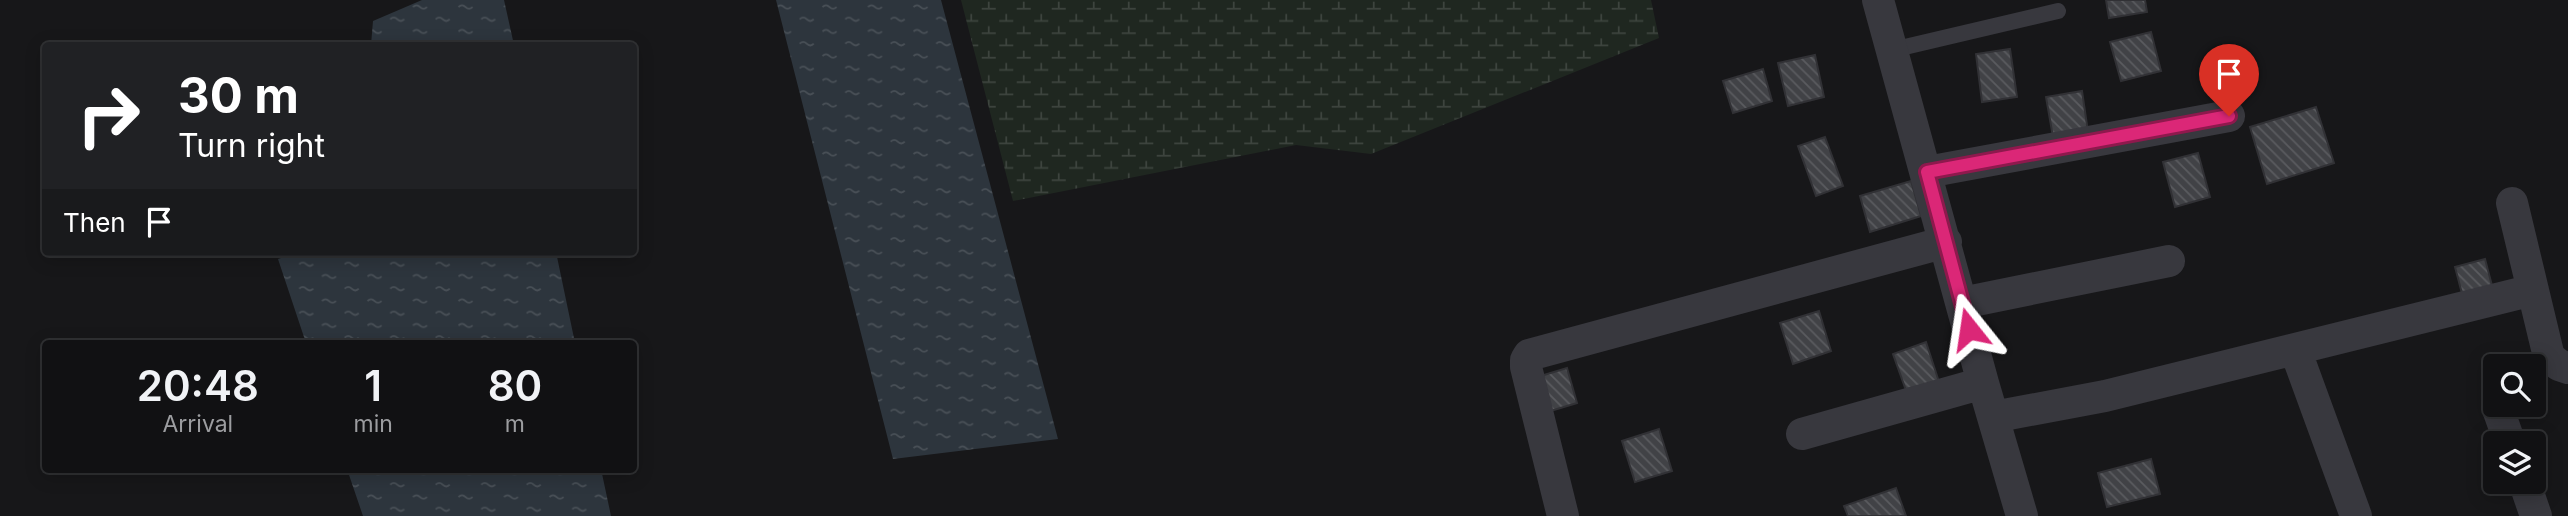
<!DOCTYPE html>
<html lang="en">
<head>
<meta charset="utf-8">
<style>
  body { margin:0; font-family:Inter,sans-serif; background:#1a1a1c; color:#f1f3f6; height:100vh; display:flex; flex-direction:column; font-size:26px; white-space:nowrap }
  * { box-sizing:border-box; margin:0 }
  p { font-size:23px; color:#9c9da0 }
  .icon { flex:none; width:38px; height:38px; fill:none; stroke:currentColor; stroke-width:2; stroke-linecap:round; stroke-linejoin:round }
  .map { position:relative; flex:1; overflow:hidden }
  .details { position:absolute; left:42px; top:340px; width:595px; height:133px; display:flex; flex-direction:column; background:#111113; border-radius:7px; box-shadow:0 4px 18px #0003,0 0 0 2px #303133 }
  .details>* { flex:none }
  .hud { position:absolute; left:42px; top:42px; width:595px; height:214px; border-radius:7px; box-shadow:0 4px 18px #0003,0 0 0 2px #303133; background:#202124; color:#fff; overflow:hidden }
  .buttons { position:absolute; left:2483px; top:354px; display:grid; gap:14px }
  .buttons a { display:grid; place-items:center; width:63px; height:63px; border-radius:7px; background:#111113; box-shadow:0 4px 18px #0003,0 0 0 2px #303133; font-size:35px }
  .pin { position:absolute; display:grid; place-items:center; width:60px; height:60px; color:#fff; margin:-72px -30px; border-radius:50% 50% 50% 0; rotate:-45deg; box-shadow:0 0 7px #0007 }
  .pin .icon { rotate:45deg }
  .me { position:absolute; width:77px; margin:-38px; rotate:345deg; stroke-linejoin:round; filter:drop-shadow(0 0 5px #0008) }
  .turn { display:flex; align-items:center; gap:24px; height:147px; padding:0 21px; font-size:32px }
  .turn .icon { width:91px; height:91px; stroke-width:2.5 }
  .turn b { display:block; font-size:49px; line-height:60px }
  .then { display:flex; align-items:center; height:66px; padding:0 21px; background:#0003; gap:14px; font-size:26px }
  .eta { display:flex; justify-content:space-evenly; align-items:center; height:119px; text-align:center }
  .eta b { font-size:42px; font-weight:600; line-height:49px }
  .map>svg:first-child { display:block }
  .wetland { fill:url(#wetland-marsh) }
  .water { fill:url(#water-ripples) }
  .building { fill:url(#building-back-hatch); stroke:#313135; stroke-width:2 }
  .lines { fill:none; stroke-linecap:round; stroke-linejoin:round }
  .lane { stroke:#38383e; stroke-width:16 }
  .street { stroke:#38383e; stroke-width:32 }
  .route-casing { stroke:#8e194d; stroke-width:18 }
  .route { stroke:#db2777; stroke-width:12 }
</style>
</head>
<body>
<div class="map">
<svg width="2568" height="516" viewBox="0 0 2568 516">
  <defs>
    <pattern id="wetland-marsh" width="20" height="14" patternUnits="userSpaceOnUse" patternTransform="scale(1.75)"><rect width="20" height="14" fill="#1f2720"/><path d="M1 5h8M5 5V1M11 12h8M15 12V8" fill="none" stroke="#3d443e"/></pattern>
    <pattern id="water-ripples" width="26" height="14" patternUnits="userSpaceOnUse" patternTransform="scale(1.75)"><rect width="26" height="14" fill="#2d353d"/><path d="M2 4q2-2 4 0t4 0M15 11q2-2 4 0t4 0" fill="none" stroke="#495057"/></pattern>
    <pattern id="building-back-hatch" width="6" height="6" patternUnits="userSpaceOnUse" patternTransform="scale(1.75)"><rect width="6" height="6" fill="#414246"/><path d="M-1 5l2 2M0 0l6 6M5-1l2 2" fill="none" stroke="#5a5b5f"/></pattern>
  </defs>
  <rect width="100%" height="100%" fill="#171719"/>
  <path class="wetland" d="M961,0H1651L1659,38L1371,154L1296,145L1013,201Z"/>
  <path class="water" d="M422,0H504L514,45H371L373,21Z
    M776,0H941L1058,439L893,459Z
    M299,252H556L575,343H306L278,259Z
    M347,469H601L611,516H363Z"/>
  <path class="building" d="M2106,0H2145L2147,12L2109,18Z
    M2151,32L2161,71L2121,81L2110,42Z
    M2010,49L2017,97L1982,102L1976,54Z
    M1815,55L1824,97L1788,106L1778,63Z
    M1763,69L1772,101L1733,113L1723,81Z
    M2082,91L2088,132L2053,137L2046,97Z
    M2316,107L2334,163L2267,184L2250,127Z
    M1825,137L1843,186L1816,196L1798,146Z
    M2198,153L2210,197L2175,207L2163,162Z
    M1911,181L1921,216L1870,232L1860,196Z
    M2485,259L2495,297L2465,305L2455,267Z
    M1819,311L1831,351L1793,364L1780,323Z
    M1926,342L1940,385L1908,396L1893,354Z
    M1567,368L1577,403L1544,413L1534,378Z
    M1659,429L1672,471L1635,482L1622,441Z
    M2151,459L2160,494L2107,507L2098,473Z
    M1896,488L1906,516H1848L1844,506Z"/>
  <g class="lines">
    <path class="lane" d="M1892,50L2058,11"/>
    <path class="street" d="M1878,0L1983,383L2022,516
      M1927,172L2229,116
      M2512,203L2549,357L2559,365L2568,368
      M1962,303L2169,261
      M2295,349L2356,516
      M2499,404V412L2510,443
      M1993,417L2105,396L2533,290
      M1802,434L1983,383
      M2524,481L2536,516
      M1563,516L1526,367V360L1529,355L1946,242"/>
  </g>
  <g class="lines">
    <defs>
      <path id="route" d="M1969,329L1927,172L2229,116"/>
    </defs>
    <use href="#route" class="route-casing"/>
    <use href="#route" class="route"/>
  </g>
</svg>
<div class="buttons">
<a><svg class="icon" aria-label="search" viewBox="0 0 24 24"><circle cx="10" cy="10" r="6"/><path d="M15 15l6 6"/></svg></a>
<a><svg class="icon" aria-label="layers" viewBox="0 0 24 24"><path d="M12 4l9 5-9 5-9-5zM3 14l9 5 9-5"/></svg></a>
</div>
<div class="pin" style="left:2229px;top:116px;background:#d93025"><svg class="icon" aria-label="arrive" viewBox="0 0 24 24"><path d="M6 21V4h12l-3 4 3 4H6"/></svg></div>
<svg class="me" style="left:1969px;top:329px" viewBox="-20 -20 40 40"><path d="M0-17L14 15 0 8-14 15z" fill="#db2777" stroke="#fff" stroke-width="4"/></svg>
<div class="hud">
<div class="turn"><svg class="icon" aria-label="right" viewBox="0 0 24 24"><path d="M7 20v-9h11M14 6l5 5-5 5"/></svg><div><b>30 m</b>Turn right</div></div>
<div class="then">Then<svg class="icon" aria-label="arrive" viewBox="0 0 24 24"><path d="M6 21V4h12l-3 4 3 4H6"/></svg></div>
</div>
<section class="details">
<div class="eta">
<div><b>20:48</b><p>Arrival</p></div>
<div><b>1</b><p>min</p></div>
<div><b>80</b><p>m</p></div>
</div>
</section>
</div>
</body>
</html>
